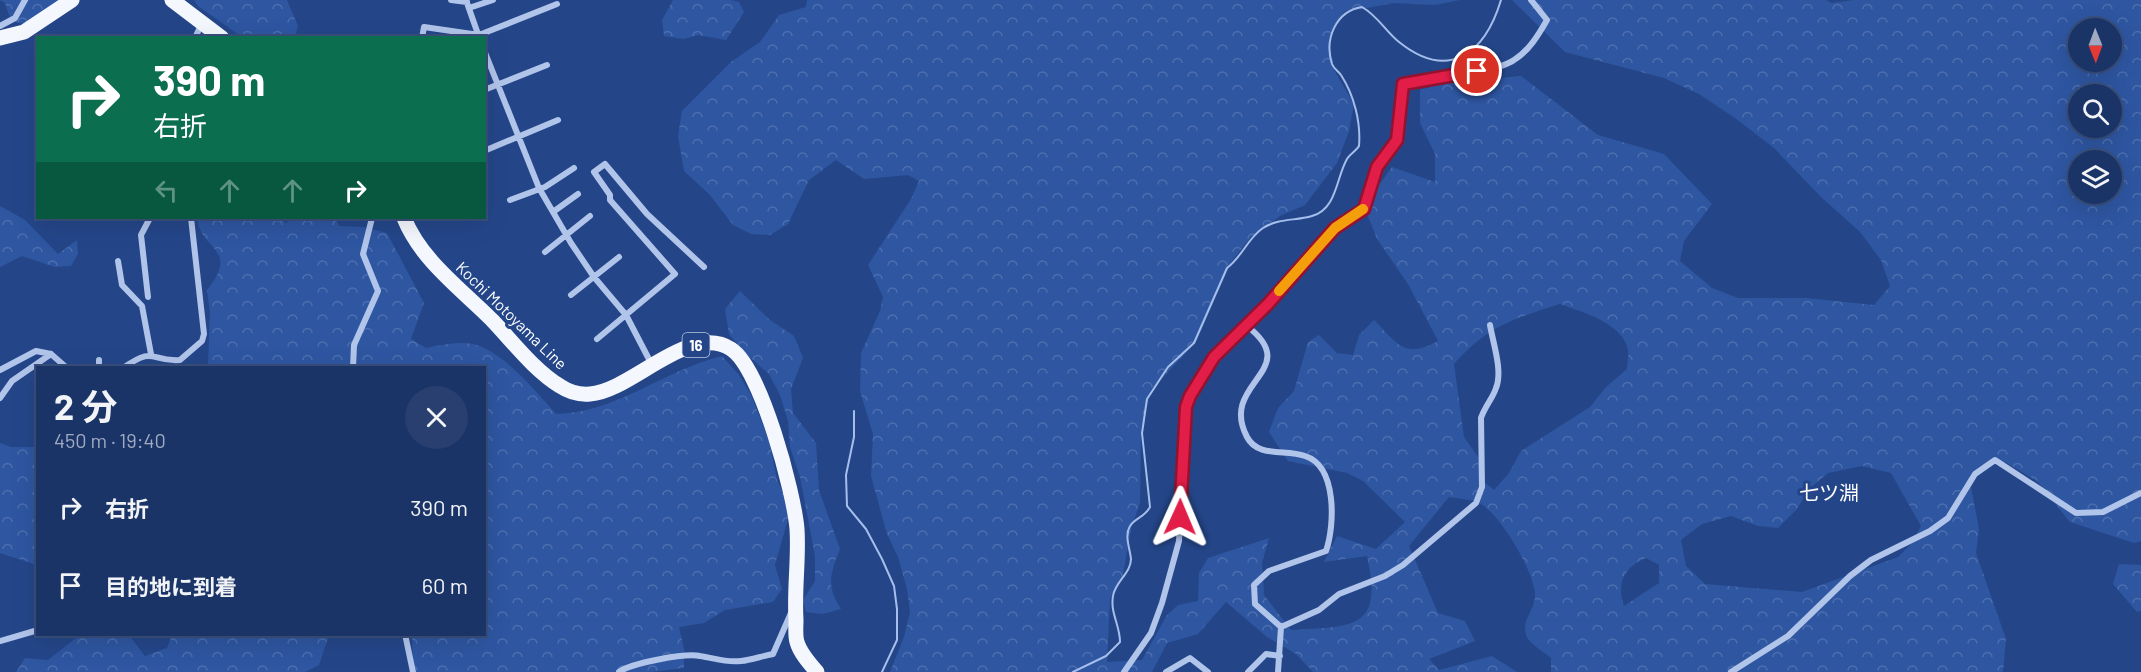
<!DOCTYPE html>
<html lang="ja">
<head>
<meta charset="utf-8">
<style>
  body { margin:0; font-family:Barlow,"Noto Sans JP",sans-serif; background:#283f70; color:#f1f3f6; height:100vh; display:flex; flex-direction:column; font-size:22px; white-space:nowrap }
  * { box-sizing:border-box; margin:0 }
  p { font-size:20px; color:#a0aac0 }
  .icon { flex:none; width:33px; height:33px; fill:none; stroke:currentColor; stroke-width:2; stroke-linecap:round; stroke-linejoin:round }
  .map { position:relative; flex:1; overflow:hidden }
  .details { position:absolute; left:36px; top:366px; width:450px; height:270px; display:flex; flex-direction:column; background:#1b3467; border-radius:0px; box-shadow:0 6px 24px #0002,0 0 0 2px #394f7b }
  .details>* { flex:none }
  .banner { position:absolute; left:36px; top:36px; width:450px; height:183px; border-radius:0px; box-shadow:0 6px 24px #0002,0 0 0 2px #394f7b; background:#0b6e4f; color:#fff; overflow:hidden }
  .needle { width:39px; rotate:179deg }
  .controls { position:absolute; left:2068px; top:18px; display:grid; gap:12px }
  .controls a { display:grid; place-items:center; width:54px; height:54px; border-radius:50%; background:#1b3467; box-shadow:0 6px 24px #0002,0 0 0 2px #394f7b; font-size:30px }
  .pin { position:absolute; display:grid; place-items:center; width:51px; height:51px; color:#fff; margin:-26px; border:3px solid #fff; border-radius:50%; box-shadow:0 2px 6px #0007 }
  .me { position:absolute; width:66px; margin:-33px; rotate:1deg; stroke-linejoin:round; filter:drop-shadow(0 0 4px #0008) }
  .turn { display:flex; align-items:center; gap:21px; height:126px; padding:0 18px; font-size:27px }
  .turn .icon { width:78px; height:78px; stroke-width:2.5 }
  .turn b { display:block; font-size:42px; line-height:51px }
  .lanes { display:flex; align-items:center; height:57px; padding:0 18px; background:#0003; justify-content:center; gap:30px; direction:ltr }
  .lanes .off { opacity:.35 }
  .round { display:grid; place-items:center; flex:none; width:63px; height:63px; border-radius:32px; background:#283f70 }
  .headline { display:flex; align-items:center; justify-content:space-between; height:102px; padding:0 18px }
  h1 { font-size:36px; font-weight:700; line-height:45px }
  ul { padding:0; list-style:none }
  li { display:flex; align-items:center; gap:18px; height:78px; padding:0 18px }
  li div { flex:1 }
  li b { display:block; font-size:22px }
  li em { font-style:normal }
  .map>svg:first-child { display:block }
  .forest { fill:url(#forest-crowns); fill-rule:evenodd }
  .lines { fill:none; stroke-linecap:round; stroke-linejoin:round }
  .stream { stroke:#a5beeb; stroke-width:2 }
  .minor { stroke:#b1c4ea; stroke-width:6 }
  .primary { stroke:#f4f7fe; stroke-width:15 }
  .route-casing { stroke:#92132f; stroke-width:15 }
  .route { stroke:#e11d48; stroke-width:10 }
  .slow { stroke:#f59e0b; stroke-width:10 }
  .labels { text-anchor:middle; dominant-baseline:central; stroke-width:6; stroke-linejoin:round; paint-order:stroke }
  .shield { fill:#244689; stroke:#bdc8dc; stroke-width:1.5 }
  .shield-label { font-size:15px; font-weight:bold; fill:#fff }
  .street-label { font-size:16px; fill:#fff; stroke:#244689 }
  .quarter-label { font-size:20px; fill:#fff; stroke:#244689 }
</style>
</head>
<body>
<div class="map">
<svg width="2141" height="672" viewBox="0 0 2141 672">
  <defs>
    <pattern id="forest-crowns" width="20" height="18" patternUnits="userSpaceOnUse" patternTransform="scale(1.5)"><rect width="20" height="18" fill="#2e56a1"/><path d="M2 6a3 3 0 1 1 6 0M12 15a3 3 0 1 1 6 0" fill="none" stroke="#4d6faf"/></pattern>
  </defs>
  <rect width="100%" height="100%" fill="#244689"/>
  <path class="forest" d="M0,0H59L28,25L11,21L5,3Z
    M194,0H287L298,26L295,37H242L198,6Z
    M673,0H730L739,2L744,12L726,40L698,35L684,39L664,36L662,20Z
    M807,0H1460L1435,5L1394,3L1344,12L1329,38L1334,70L1354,104L1349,131L1337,163L1305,205L1280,216L1250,238L1231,262L1196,342L1151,390L1141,429L1140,503L1131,529L1123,575L1110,599L1107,662L1142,660L1167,615L1178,605L1198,601L1199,573L1208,558L1269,538L1262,563L1264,595L1291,630C1352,626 1384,631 1367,556L1324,562L1337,536L1376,549L1405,522L1363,481L1347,473L1288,461L1269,432L1278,408L1294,391L1308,342L1319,335L1337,353L1353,355L1359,335L1374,320C1397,343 1404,360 1438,341L1408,284L1377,239L1364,206L1392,167L1435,182V154L1420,123V90L1444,83L1521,76L1598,135L1664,154L1712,204L1684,241L1680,261L1712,288L1738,298H1806L1874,305L1890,286L1881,260L1860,232L1821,197L1774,148L1735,118L1699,94L1664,78L1565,52L1512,0H1826L1832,3L1854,0H2141V541L2134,543L2070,522L2037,481L2005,462L1979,468L1971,487L1979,529L1976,553L2006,639L2003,672H1551V658C1544,652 1531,645 1527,637C1520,621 1534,612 1535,597C1536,574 1503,520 1484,506C1475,499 1461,499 1449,497L1409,546L1438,613L1465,621L1475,641L1429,659L1439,670L1492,656L1517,672H1313L1296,654L1267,637L1226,602L1198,634L1167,643L1152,672H890L904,637L910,612L907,589L898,557L887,534L871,476L873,434L860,391L861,353L880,311L883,297L868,265L911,199L919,181L908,175L864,179L836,160L809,180L788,224L770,235L751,234L733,225L710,195L684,171L678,136L682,111L731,62L760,42L779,15L806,7ZM2079,28H2112V62H2079ZM2079,94H2112V128H2079ZM2079,160H2112V194H2079ZM1560,304C1582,312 1623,323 1628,350C1629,355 1627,363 1627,369L1606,387L1590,407L1521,451L1509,473L1494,490L1479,478L1481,461L1464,437L1454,364C1487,326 1513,319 1560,304ZM1862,466L1891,473L1921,526L1912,543L1898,557L1802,592L1705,584L1686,566L1681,540L1702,524L1731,516L1758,526L1778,528L1797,509L1809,489L1828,473ZM1646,558L1659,565V583L1624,606C1616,583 1624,567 1646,558Z
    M0,206L25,220L58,254L77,240L78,254L71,266L55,267L22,256L0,267Z
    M198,218H279L286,223L293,218H335L339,226L363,227L387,233L424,303L411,339L426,348C441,345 458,341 473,344C503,351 535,391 556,414C616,413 664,370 722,356L739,375L751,395L769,440L777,480L788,502L790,512L775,565L782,589L773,602L725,610L704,623L679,627L684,649V668L651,672H413L412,635L484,634V368L208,367L210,313L207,290C242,247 197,249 198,218Z
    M740,291L770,320L794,336L803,358L791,389L793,413L816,443L819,490L840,549C830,574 826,586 841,609L822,614L806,612L803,600L815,581V556L800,477L790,447L788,421L780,395L769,374L745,353L729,334L725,309Z
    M0,443L11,447H37V565L0,553Z
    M2119,564L2141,565V611L2137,612L2113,584Z
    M81,634L129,635L145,656L167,648L172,635H329L319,665L305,672H16L25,658L48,660Z"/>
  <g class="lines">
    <path class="stream" d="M854,411V437L846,475L847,506L866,529L882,559L894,586L897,609V640L882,672
      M1073,672L1106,656L1120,642C1120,625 1110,613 1113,596C1115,582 1131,573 1131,559C1130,548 1124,536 1130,526C1135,518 1145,517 1150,507L1142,433L1147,399L1168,367L1194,343L1227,268C1242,257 1247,239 1263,228C1279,218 1295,221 1312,216C1337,209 1336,178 1347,159C1350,154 1356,151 1359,146C1361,122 1354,95 1341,75C1338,71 1334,69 1332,64C1324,39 1336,11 1362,7C1378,16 1386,32 1399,42C1449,82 1485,53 1501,0"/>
    <path class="minor" d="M451,0L467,2
      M466,0L479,37
      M469,8L493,0
      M0,26L15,18L25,0
      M195,38L202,23
      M422,38L424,27L479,35L557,4
      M484,50L539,188L571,243L594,277L626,315L652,365
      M484,90L547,65
      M484,151L558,120
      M510,200L545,187L574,168
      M553,212L578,194
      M545,252L590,216
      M118,261L122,285L142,306L151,354
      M571,295L619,257
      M148,297L141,235L150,218
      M1247,326C1305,371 1218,382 1247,437C1258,458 1285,449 1305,456C1337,466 1335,525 1326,551L1269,571L1254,585L1255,604L1281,627
      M597,339L675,274L610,200V195L594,172L605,164L647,214L704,267
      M99,368V360
      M123,368C156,345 149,362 180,360L202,341L204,334L191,218
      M353,368L354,345L378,291L363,254L372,218
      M0,370L36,351L51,354L67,368
      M0,398L12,381L51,354
      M1281,627L1319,610L1339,594L1385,576L1403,565L1476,503L1482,487L1481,418C1485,406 1493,398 1496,388C1503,371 1493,343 1490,325
      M405,634L413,672
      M0,641L38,630
      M619,672C631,663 685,653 700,656C714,658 726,663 741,661C751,660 762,656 773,654L791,613
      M1124,672L1151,633L1162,603L1179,541L1186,407L1190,396L1213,357L1267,304L1335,228L1364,209L1377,167L1397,140L1403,84C1429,79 1495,73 1514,60C1529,51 1539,34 1547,20L1531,0
      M1166,672L1190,658L1208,672
      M1248,672L1266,654L1280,656
      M1278,672L1281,627
      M1731,672L1788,636L1850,576L1871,560L1930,531L1948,518L1975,474L1995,460L2076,513L2103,512L2141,493"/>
    <path class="primary" d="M172,0L222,38
      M0,38L24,32L72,0
      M404,218C421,260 460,288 492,320C513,342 534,370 560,386C569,392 579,395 590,394C632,391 689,322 731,349C761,368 794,493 797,529C799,559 794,589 796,620C796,627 795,636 797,642C800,653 810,664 817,672"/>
  </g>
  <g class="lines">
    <defs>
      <path id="route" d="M1180,517L1186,407L1190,396L1214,357L1268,304L1335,228L1364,209L1377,167L1397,140L1403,84L1477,71"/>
    </defs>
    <use href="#route" class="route-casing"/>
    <use href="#route" class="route"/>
    <path class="slow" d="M1279,291L1335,228L1363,209"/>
  </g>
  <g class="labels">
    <rect class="shield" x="682.5" y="333" width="27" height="24" rx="4.5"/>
    <g class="shield-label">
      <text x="696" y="345">16</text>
    </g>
    <g class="street-label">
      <text transform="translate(512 315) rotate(44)">Kochi Motoyama Line</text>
    </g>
    <g class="quarter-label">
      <text x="1829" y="492">七ツ淵</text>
    </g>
  </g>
</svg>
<div class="controls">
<a><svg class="needle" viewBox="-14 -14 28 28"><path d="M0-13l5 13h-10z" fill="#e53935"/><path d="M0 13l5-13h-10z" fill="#a0aac0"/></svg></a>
<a><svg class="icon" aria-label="search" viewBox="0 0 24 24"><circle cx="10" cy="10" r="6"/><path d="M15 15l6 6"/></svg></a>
<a><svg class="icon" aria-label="layers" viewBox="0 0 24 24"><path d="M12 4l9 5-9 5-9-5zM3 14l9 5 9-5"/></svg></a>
</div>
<div class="pin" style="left:1477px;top:71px;background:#d93025"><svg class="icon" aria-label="arrive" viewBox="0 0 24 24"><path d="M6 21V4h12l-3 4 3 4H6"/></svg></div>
<svg class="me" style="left:1180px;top:517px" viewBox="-20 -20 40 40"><path d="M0-17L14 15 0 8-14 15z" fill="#e11d48" stroke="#fff" stroke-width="4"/></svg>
<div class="banner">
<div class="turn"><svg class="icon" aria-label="right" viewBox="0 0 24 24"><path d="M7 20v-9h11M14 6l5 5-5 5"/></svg><div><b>390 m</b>右折</div></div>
<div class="lanes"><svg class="icon off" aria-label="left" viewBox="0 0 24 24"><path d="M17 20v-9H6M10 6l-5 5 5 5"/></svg><svg class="icon off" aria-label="ahead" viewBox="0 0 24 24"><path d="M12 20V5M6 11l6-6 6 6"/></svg><svg class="icon off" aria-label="ahead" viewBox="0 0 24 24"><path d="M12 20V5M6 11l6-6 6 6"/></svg><svg class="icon" aria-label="right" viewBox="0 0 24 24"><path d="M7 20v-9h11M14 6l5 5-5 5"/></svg></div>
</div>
<section class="details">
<div class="headline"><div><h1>2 分</h1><p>450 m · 19:40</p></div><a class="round"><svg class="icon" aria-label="close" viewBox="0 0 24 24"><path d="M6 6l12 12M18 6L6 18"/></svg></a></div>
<ul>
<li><svg class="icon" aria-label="right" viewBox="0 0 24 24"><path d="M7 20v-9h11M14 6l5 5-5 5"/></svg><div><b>右折</b></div><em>390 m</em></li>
<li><svg class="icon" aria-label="arrive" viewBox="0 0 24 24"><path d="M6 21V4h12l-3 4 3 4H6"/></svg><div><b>目的地に到着</b></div><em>60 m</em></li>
</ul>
</section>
</div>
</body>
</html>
